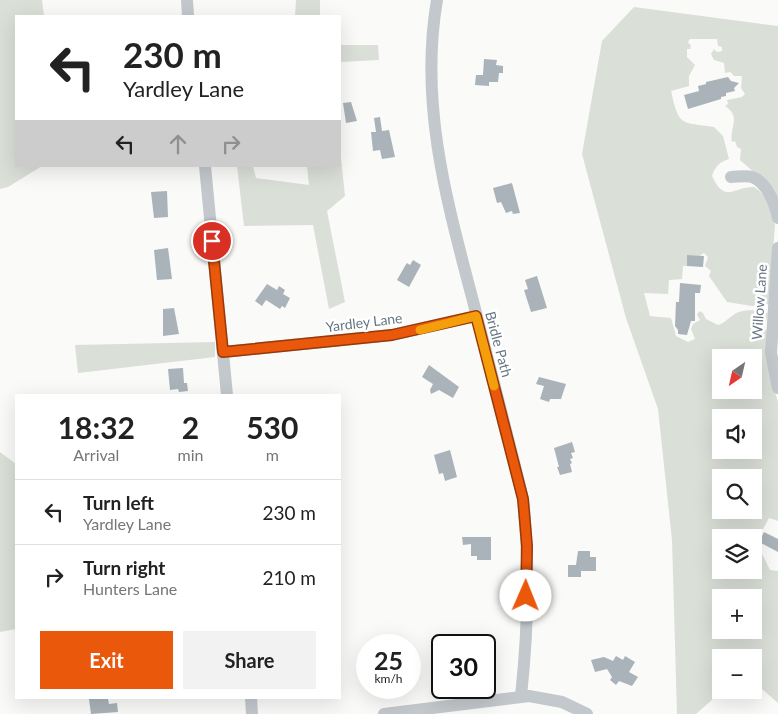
<!DOCTYPE html>
<html lang="en">
<head>
<meta charset="utf-8">
<style>
  body { margin:0; font-family:Lato,sans-serif; background:#f2f2f2; color:#222; height:100vh; display:flex; flex-direction:column; font-size:19px; white-space:nowrap }
  * { box-sizing:border-box; margin:0 }
  p { font-size:16px; color:#767676 }
  .icon { flex:none; width:28px; height:28px; fill:none; stroke:currentColor; stroke-width:2; stroke-linecap:round; stroke-linejoin:round }
  .map { position:relative; flex:1; overflow:hidden }
  .drawer { position:absolute; left:15px; top:394px; width:326px; height:305px; display:flex; flex-direction:column; background:#fff; border-radius:0px; box-shadow:0 5px 20px #0002 }
  .drawer>* { flex:none }
  .banner { position:absolute; left:15px; top:15px; width:326px; height:152px; border-radius:0px; box-shadow:0 5px 20px #0002; background:#fff; color:#222; overflow:hidden }
  .needle { width:32px; rotate:214deg }
  .buttons { position:absolute; left:712px; top:349px; display:grid; gap:10px }
  .buttons a { display:grid; place-items:center; width:50px; height:50px; border-radius:0px; background:#fff; box-shadow:0 5px 20px #0002; font-size:25px }
  .speed { position:absolute; left:356px; top:634px; display:flex; gap:10px; font-size:25px; font-weight:700; text-align:center }
  .speed>* { display:grid; place-content:center; width:65px; height:65px; border-radius:50%; background:#fff; box-shadow:0 5px 20px #0002; line-height:1 }
  .speed small { font-size:12px; font-weight:400 }
  .speed .limit { border:2px solid #111; border-radius:8px; background:#fff; color:#111 }
  .pin { position:absolute; display:grid; place-items:center; width:42px; height:42px; color:#fff; margin:-21px; border:2px solid #fff; border-radius:50%; box-shadow:0 1px 5px #0007 }
  .me { position:absolute; width:55px; margin:-28px; rotate:1deg; stroke-linejoin:round; filter:drop-shadow(0 0 4px #0008) }
  .turn { display:flex; align-items:center; gap:18px; height:105px; padding:0 25px; font-size:22px }
  .turn .icon { width:65px; height:65px; stroke-width:2.5 }
  .turn b { display:block; font-size:35px; line-height:42px }
  .lanes { display:flex; align-items:center; height:48px; padding:0 25px; background:#0003; justify-content:center; gap:25px; direction:ltr }
  .lanes .off { opacity:.35 }
  .eta { display:flex; justify-content:space-evenly; align-items:center; height:85px; text-align:center }
  .eta b { font-size:30px; font-weight:700; line-height:35px }
  .cta { display:flex; gap:10px; margin-top:auto; padding:10px 25px }
  .cta a { flex:1; height:58px; border-radius:0px; background:#ea580c; color:#fff; font-size:20px; font-weight:700; line-height:58px; text-align:center }
  .cta a+a { background:#f2f2f2; color:#222 }
  ul { padding:0; list-style:none }
  li { display:flex; align-items:center; gap:15px; height:65px; padding:0 25px; border-top:1px solid #e0e0e0 }
  li div { flex:1 }
  li b { display:block; font-size:19px }
  li em { font-style:normal }
  .map>svg:first-child { display:block }
  .green { fill:#dadfd7; fill-rule:evenodd }
  .building { fill:#aab3b9 }
  .lines { fill:none; stroke-linecap:round; stroke-linejoin:round }
  .minor { stroke:#c3c8cc; stroke-width:12 }
  .route-casing { stroke:#983908; stroke-width:12 }
  .route { stroke:#ea580c; stroke-width:9 }
  .slow { stroke:#f59e0b; stroke-width:9 }
  .labels { text-anchor:middle; dominant-baseline:central; stroke-width:5; stroke-linejoin:round; paint-order:stroke }
  .street-label { font-size:14px; fill:#657683; stroke:#fff }
</style>
</head>
<body>
<div class="map">
<svg width="778" height="714" viewBox="0 0 778 714">
  <rect width="100%" height="100%" fill="#fafaf8"/>
  <path class="green" d="M0,0H42L44,16H16V166H42L8,187L0,189Z
    M296,0H320V16H295Z
    M634,7L778,26V203L771,185L767,184L740,160L741,149L737,147L735,141L732,142C729,127 742,117 725,106L728,104L727,100L742,97L745,94L741,88L742,76H734L730,72L725,73L724,63L714,60L711,54L714,49L717,52L722,51V47L718,46L717,39H690L688,42L691,46L690,49H687V57L695,65L689,76V86L671,91C679,127 681,122 714,127L723,136L729,159C719,162 715,167 712,176C725,204 733,187 754,187C767,195 773,210 775,225L769,304L752,306L727,302L709,276L711,271L705,266L708,257L704,253L699,256L687,255V266H683L682,279L669,280L668,294L644,293L650,316L671,318L676,336L688,342L695,339L691,329L693,324L700,320L697,315L699,311L703,313L706,319L718,325C725,323 726,320 732,316C742,308 757,310 768,313L764,329L767,331L770,376L778,402V521L769,518L763,529L757,531L754,538H721V570H754V550L762,554L770,570L778,571V703L754,682V658H721V690H723L696,714H677L672,540L658,409L626,318L582,154L602,41ZM721,358H754V390H721ZM721,418H754V450H721ZM721,478H754V510H721ZM721,598H754V630H721Z
    M340,45H378L379,60L340,62Z
    M340,149L345,196L327,211L345,302L329,309L313,225L244,226L237,166H253L256,178L309,185L307,166H340Z
    M215,342V357L78,373L75,345Z
    M0,452L16,464V629L0,632Z"/>
  <path class="building" d="M484,59L497,60L496,65L503,66V73H499L498,82H489V86L475,85L476,75H483Z
    M728,77L731,81L739,83L734,88L735,91L726,93V96L721,97V99L688,109L684,95L699,91L698,86L706,84V82Z
    M351,102L357,121L346,123L343,103Z
    M380,117L382,131L389,130L395,157L382,159L380,150L373,151L371,132H376L374,118Z
    M512,183L520,213L513,214L512,211L506,213L501,202L497,203L493,188Z
    M167,191L168,217L154,218L151,192Z
    M168,248L172,279L157,280L154,250Z
    M687,255L704,256L703,267L687,266Z
    M413,260L421,265L409,287L397,280L405,266L407,263L410,265Z
    M537,276L547,308L531,312L524,290L528,289L525,280Z
    M680,283L701,285L700,293H695V321H691L687,335L678,334V330L675,326L676,302H679Z
    M267,284L277,290L279,286L285,290L283,294L290,298L285,308L282,306L280,309L266,300L262,306L255,301Z
    M174,308L179,334L163,336V309Z
    M429,365L459,387L453,398L439,390L431,394L430,390L433,384L422,377Z
    M183,368L184,383H187L188,391L179,392L178,389L170,390L168,369Z
    M539,377L566,384L561,399H550L549,402L540,399L544,386L536,384Z
    M572,442L575,452L571,453L573,458L570,459L572,463L570,464L572,472L560,475L557,467H559L554,448Z
    M450,450L457,477L445,481L443,473L439,474L434,455Z
    M764,532L778,539V552L759,542Z
    M462,537H491V560H477V556H471V544L463,545Z
    M578,551H590V557H596V571H581V577H568V565H576Z
    M479,635L490,645H463L470,637L474,640Z
    M616,656L623,660L625,656L635,662L629,672L638,677L632,686L619,681L616,685L610,680L612,677L607,669L595,672L591,660L604,657L613,661Z
    M90,698L108,699L109,704L117,703L118,712L91,714L89,699Z"/>
  <g class="lines">
    <path class="minor" d="M187,0L188,16
      M437,0C419,104 447,202 473,301C490,367 507,433 523,499C530,564 528,631 521,696
      M205,166L227,395
      M731,177C737,177 746,175 752,177C767,182 775,204 778,218
      M778,248L771,353L778,388
      M223,352L392,335L476,316
      M251,698L252,714
      M384,714L529,696L562,702L587,714"/>
  </g>
  <g class="lines">
    <defs>
      <path id="route" d="M212,241L223,352L392,335L476,316L523,499L527,546L526,596"/>
    </defs>
    <use href="#route" class="route-casing"/>
    <use href="#route" class="route"/>
    <path class="slow" d="M420,330L476,316L494,386"/>
  </g>
  <g class="labels">
    <g class="street-label">
      <text transform="translate(759 302) rotate(-86)">Willow Lane</text>
      <text transform="translate(364 322) rotate(-7)">Yardley Lane</text>
      <text transform="translate(499 344) rotate(75)">Bridle Path</text>
    </g>
  </g>
</svg>
<div class="buttons">
<a><svg class="needle" viewBox="-14 -14 28 28"><path d="M0-13l5 13h-10z" fill="#e53935"/><path d="M0 13l5-13h-10z" fill="#767676"/></svg></a>
<a><svg class="icon" aria-label="sound" viewBox="0 0 24 24"><path d="M4 9h4l5-4v14l-5-4H4zM17 9q2 3 0 6"/></svg></a>
<a><svg class="icon" aria-label="search" viewBox="0 0 24 24"><circle cx="10" cy="10" r="6"/><path d="M15 15l6 6"/></svg></a>
<a><svg class="icon" aria-label="layers" viewBox="0 0 24 24"><path d="M12 4l9 5-9 5-9-5zM3 14l9 5 9-5"/></svg></a>
<a>+</a>
<a>−</a>
</div>
<div class="speed"><div>25<small>km/h</small></div><div class="limit">30</div></div>
<div class="pin" style="left:212px;top:241px;background:#d93025"><svg class="icon" aria-label="arrive" viewBox="0 0 24 24"><path d="M6 21V4h12l-3 4 3 4H6"/></svg></div>
<svg class="me" style="left:526px;top:596px" viewBox="-20 -20 40 40"><circle r="19" fill="#fff"/><path d="M0-13L10 11 0 6-10 11z" fill="#ea580c"/></svg>
<div class="banner">
<div class="turn"><svg class="icon" aria-label="left" viewBox="0 0 24 24"><path d="M17 20v-9H6M10 6l-5 5 5 5"/></svg><div><b>230 m</b>Yardley Lane</div></div>
<div class="lanes"><svg class="icon" aria-label="left" viewBox="0 0 24 24"><path d="M17 20v-9H6M10 6l-5 5 5 5"/></svg><svg class="icon off" aria-label="ahead" viewBox="0 0 24 24"><path d="M12 20V5M6 11l6-6 6 6"/></svg><svg class="icon off" aria-label="right" viewBox="0 0 24 24"><path d="M7 20v-9h11M14 6l5 5-5 5"/></svg></div>
</div>
<section class="drawer">
<div class="eta">
<div><b>18:32</b><p>Arrival</p></div>
<div><b>2</b><p>min</p></div>
<div><b>530</b><p>m</p></div>
</div>
<ul>
<li><svg class="icon" aria-label="left" viewBox="0 0 24 24"><path d="M17 20v-9H6M10 6l-5 5 5 5"/></svg><div><b>Turn left</b><p>Yardley Lane</p></div><em>230 m</em></li>
<li><svg class="icon" aria-label="right" viewBox="0 0 24 24"><path d="M7 20v-9h11M14 6l5 5-5 5"/></svg><div><b>Turn right</b><p>Hunters Lane</p></div><em>210 m</em></li>
</ul>
<div class="cta"><a>Exit</a><a>Share</a></div>
</section>
</div>
</body>
</html>
